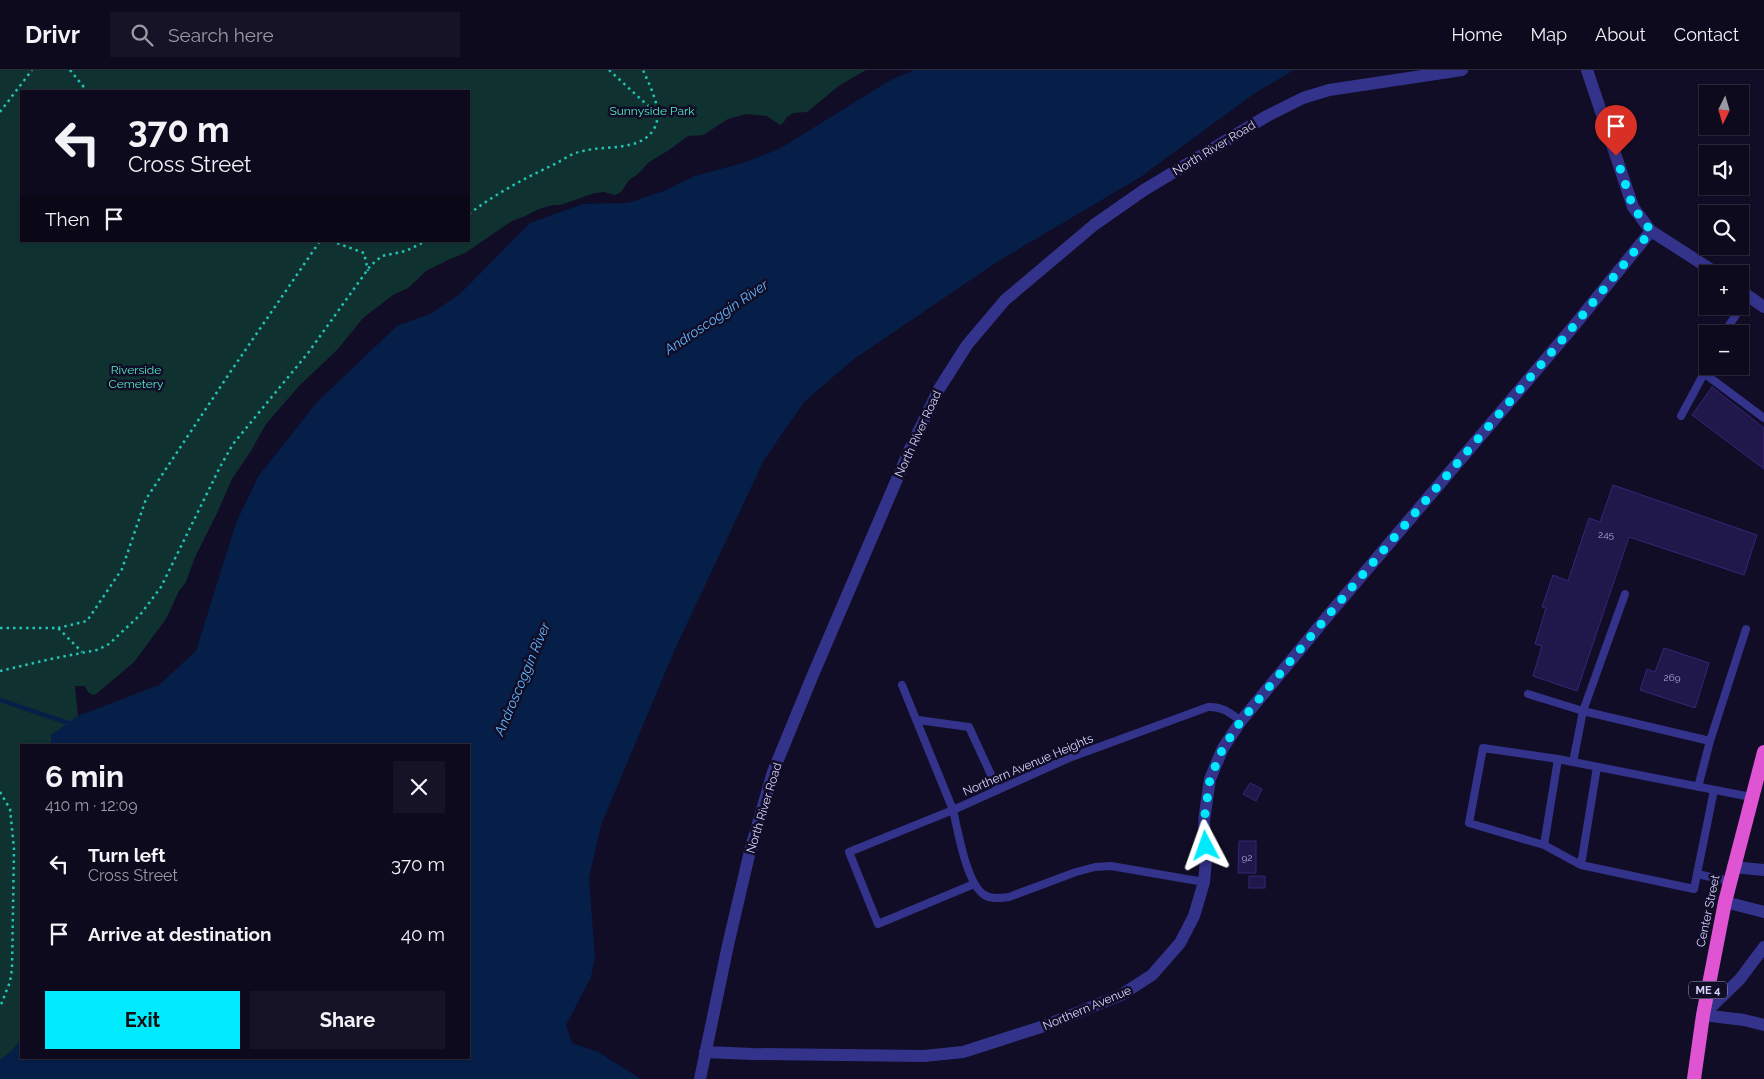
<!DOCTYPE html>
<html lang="en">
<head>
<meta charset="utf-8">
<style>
  body { margin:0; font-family:Raleway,sans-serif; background:#161326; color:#f1f3f6; height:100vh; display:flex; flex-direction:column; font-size:19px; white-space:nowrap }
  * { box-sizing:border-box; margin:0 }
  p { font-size:16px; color:#9a9aa4 }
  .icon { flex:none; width:28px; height:28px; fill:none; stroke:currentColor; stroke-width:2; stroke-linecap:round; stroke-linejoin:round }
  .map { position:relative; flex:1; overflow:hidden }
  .side { position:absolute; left:20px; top:674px; width:450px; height:315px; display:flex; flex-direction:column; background:#0d0a1d; border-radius:0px; box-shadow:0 1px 4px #0004,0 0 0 1px #2d2b3b }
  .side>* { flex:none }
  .banner { position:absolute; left:20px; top:20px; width:450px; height:152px; border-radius:0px; box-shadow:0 1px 4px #0004,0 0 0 1px #2d2b3b; background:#0d0a1d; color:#f1f3f6; overflow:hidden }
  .needle { width:32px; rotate:185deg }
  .tools { position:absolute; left:1699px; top:15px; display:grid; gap:10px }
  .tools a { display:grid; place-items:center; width:50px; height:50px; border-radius:0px; background:#0d0a1d; box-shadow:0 1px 4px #0004,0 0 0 1px #2d2b3b; font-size:25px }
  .pin { position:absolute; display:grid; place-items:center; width:42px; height:42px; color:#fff; margin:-51px -21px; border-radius:50% 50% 50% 0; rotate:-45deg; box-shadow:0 0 5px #0007 }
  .pin .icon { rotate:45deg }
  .me { position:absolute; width:55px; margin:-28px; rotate:356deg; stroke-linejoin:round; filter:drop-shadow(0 0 4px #0008) }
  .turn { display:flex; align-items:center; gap:18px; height:105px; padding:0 25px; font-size:22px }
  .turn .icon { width:65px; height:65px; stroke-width:2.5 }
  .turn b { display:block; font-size:35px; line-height:42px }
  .then { display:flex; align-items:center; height:48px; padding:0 25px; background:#0003; gap:10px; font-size:19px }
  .round { display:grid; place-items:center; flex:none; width:52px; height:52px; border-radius:0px; background:#161326 }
  .summary { display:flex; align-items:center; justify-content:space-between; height:85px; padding:0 25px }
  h1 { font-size:30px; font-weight:700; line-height:38px }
  .button { display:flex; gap:10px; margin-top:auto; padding:10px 25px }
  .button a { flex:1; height:58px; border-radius:0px; background:#00eafe; color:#111; font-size:20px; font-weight:700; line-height:58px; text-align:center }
  .button a+a { background:#161326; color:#f1f3f6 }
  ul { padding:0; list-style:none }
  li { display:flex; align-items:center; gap:15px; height:70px; padding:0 25px }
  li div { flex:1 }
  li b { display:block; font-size:19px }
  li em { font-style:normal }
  header { display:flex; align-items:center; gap:30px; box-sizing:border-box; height:70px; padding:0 25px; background:#0d0a1d; border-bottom:1px solid #2d2b3b }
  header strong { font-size:24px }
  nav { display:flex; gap:28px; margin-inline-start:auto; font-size:18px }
  .search { width:350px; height:45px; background:#161326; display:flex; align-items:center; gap:12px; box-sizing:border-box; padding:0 18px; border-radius:0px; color:#9a9aa4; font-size:19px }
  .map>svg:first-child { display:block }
  .green { fill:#0f3230; fill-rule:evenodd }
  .water { fill:#051f48 }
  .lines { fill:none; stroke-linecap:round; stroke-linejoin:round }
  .stream { stroke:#051f48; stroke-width:4.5 }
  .building { fill:#20174a; stroke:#352678 }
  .path { stroke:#23c3b6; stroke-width:2.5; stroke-dasharray:2.5 4; stroke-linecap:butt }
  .service { stroke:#34338b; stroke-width:8 }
  .minor { stroke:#34338b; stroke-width:12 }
  .trunk { stroke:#de54d3; stroke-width:14 }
  .route { stroke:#00eafe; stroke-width:9; stroke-dasharray:0 16.2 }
  .labels { text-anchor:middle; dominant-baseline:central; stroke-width:5; stroke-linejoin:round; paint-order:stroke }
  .number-label { font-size:10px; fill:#a9a4d2 }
  .shield { fill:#110d27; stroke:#9c98be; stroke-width:1 }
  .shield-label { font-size:11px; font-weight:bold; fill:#d7d3ff }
  .park-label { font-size:12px; fill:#52ebc2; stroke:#110d27 }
  .street-label { font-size:12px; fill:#d7d3ff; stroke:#110d27 }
  .water-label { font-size:14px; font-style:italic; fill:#61b9ff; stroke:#110d27 }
</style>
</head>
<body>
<header>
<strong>Drivr</strong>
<div class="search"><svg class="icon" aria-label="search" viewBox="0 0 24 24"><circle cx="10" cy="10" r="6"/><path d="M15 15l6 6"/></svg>Search here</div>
<nav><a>Home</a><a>Map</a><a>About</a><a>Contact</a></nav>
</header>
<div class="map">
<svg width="1764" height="1009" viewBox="0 0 1764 1009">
  <rect width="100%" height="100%" fill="#110d27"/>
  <path class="green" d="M0,0H866L840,15L807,42L793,43L786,48L784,52L780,55L767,46L746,44L728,49L703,65L688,66L669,80L649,92L638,104L629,110L621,122L615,125L604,122L595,123L560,135H553L539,139L523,147L512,151L465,183L450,189L426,201L408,218L393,225L363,248L338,279L299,316L266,354L251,381L232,409L217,443L195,487L186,512L179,521L166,549L134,592L96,624L93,625L88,622L85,616H75L78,646L52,665L51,675H21V970L12,981L0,990ZM21,21H469V171H21Z"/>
  <path class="water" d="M914,0H1294L1255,23L1139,108L1000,190L854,289L804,332L764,390L675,579L601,755L589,808L595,888L591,907L566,955L572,973L598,982L641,1009H0V990L12,981L21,970V988H469V675H51V665L78,646L159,615L196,581L236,453L258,407L317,332L397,256L430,244L460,224L530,153L583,134L628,133L664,121L695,106L746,92L779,79L891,10Z"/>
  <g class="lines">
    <path class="stream" d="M0,630L74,655"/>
  </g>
  <path class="building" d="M1712,317L1764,358V399L1692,345Z
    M1613,415L1757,465L1744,505L1629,467L1577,621L1533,606L1542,576L1535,574L1546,538L1542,537L1553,505L1568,511L1589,448L1600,452Z
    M1664,578L1709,593L1695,638L1640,620L1647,599L1655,602Z
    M1250,713L1262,719L1256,731L1243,724Z
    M1239,771H1256V803H1238Z
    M1249,806H1265V818H1249Z"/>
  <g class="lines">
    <path class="path" d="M70,0L87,21
      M609,0L657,44
      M0,42L32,0
      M469,144C495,124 525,108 555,94C564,89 572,83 583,81C605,75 640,82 654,59C664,41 650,17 643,0
      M331,171L364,183L368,201
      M0,558H58L82,582
      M58,558L87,551L122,499L146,429L231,301L320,171
      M0,601L51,589L97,580L109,574L140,545L161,517L220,397L233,374L308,283L371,195L382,186L406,181L426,171
      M0,722L10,739L14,779L12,899L10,912L0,937"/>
    <path class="service" d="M1723,264L1749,226
      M1705,304L1764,348
      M1681,346L1708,296
      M1625,524L1583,641L1710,671
      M902,615L953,740L849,782L878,854L974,814
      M1528,624L1583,641L1573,692L1751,727
      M918,650L969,657L998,720
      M1573,692L1558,689L1544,775L1581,795L1597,697
      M1698,717L1710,671L1746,559
      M1714,720L1697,804L1729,811
      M1544,775L1469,753L1483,678L1558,689
      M1581,795L1694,819L1697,804
      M1204,812L1111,796L1095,797L1076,802L1009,827C1001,828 991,830 983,824C966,811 958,761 953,740L1069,688L1208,637C1222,636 1230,643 1241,651"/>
    <path class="minor" d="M1587,0L1633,137L1651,161L1718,204
      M1740,220L1764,237
      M1733,797L1764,800
      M1725,832L1764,842
      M1703,945L1740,909L1764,877
      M1703,945L1744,950L1764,955
      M705,982L753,984L924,986L963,982L1044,956L1079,942L1121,925L1152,905L1180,873L1194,846L1204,812L1206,790L1204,751L1210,709L1223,678L1241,651L1331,542L1573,257L1651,161
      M700,1009L728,875L750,781L773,702L812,607L909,381L939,319L967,275L1005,230L1094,155L1144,120L1267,46L1303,28L1329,20L1462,0"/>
    <path class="trunk" d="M1694,1009L1703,945L1725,832L1764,682"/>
  </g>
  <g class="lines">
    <path class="route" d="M1206,776L1204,751L1210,709L1223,678L1241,651L1331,542L1573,257L1651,161L1633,137L1616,86"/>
  </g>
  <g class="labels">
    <g class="number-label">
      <text x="1606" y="464">245</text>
      <text x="1672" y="607">269</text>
      <text x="1247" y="787">92</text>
    </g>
    <rect class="shield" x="1689" y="911.5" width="38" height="17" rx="4"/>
    <g class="shield-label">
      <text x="1708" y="920">ME 4</text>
    </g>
    <g class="park-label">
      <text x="652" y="41">Sunnyside Park</text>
      <text x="136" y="300">Riverside<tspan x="136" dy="14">Cemetery</tspan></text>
    </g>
    <g class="street-label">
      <text transform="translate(1214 78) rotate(-31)">North River Road</text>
      <text transform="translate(918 364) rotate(-65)">North River Road</text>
      <text transform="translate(1028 695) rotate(-23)">Northern Avenue Heights</text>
      <text transform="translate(764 738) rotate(-73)">North River Road</text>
      <text transform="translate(1708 841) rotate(-78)">Center Street</text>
      <text transform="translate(1087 938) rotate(-23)">Northern Avenue</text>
    </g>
    <g class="water-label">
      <text transform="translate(716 247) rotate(-34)">Androscoggin River</text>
      <text transform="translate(522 609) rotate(-67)">Androscoggin River</text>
    </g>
  </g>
</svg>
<div class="tools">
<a><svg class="needle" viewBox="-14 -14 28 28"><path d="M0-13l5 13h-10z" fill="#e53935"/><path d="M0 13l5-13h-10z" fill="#9a9aa4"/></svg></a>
<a><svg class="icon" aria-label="sound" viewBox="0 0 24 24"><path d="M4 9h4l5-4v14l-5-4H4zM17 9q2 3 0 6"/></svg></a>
<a><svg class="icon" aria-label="search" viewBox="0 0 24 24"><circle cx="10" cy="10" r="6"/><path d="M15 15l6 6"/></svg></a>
<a>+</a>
<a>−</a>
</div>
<div class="pin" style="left:1616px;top:86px;background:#d93025"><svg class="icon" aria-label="arrive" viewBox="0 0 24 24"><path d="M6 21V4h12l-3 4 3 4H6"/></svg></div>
<svg class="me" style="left:1206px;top:776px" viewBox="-20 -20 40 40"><path d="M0-17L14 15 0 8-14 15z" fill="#00eafe" stroke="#fff" stroke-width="4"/></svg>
<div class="banner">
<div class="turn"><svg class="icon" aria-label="left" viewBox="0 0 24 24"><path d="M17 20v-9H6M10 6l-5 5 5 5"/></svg><div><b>370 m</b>Cross Street</div></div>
<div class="then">Then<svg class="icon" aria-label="arrive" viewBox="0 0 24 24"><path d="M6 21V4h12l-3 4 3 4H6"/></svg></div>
</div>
<section class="side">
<div class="summary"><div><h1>6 min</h1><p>410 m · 12:09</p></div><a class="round"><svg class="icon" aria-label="close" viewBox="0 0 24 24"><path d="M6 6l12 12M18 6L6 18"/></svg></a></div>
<ul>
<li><svg class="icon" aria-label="left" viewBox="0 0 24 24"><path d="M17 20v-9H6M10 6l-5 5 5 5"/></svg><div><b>Turn left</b><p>Cross Street</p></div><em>370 m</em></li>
<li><svg class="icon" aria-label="arrive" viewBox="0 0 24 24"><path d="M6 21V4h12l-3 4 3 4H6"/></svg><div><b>Arrive at destination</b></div><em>40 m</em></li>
</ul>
<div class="button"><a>Exit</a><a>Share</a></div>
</section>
</div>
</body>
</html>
